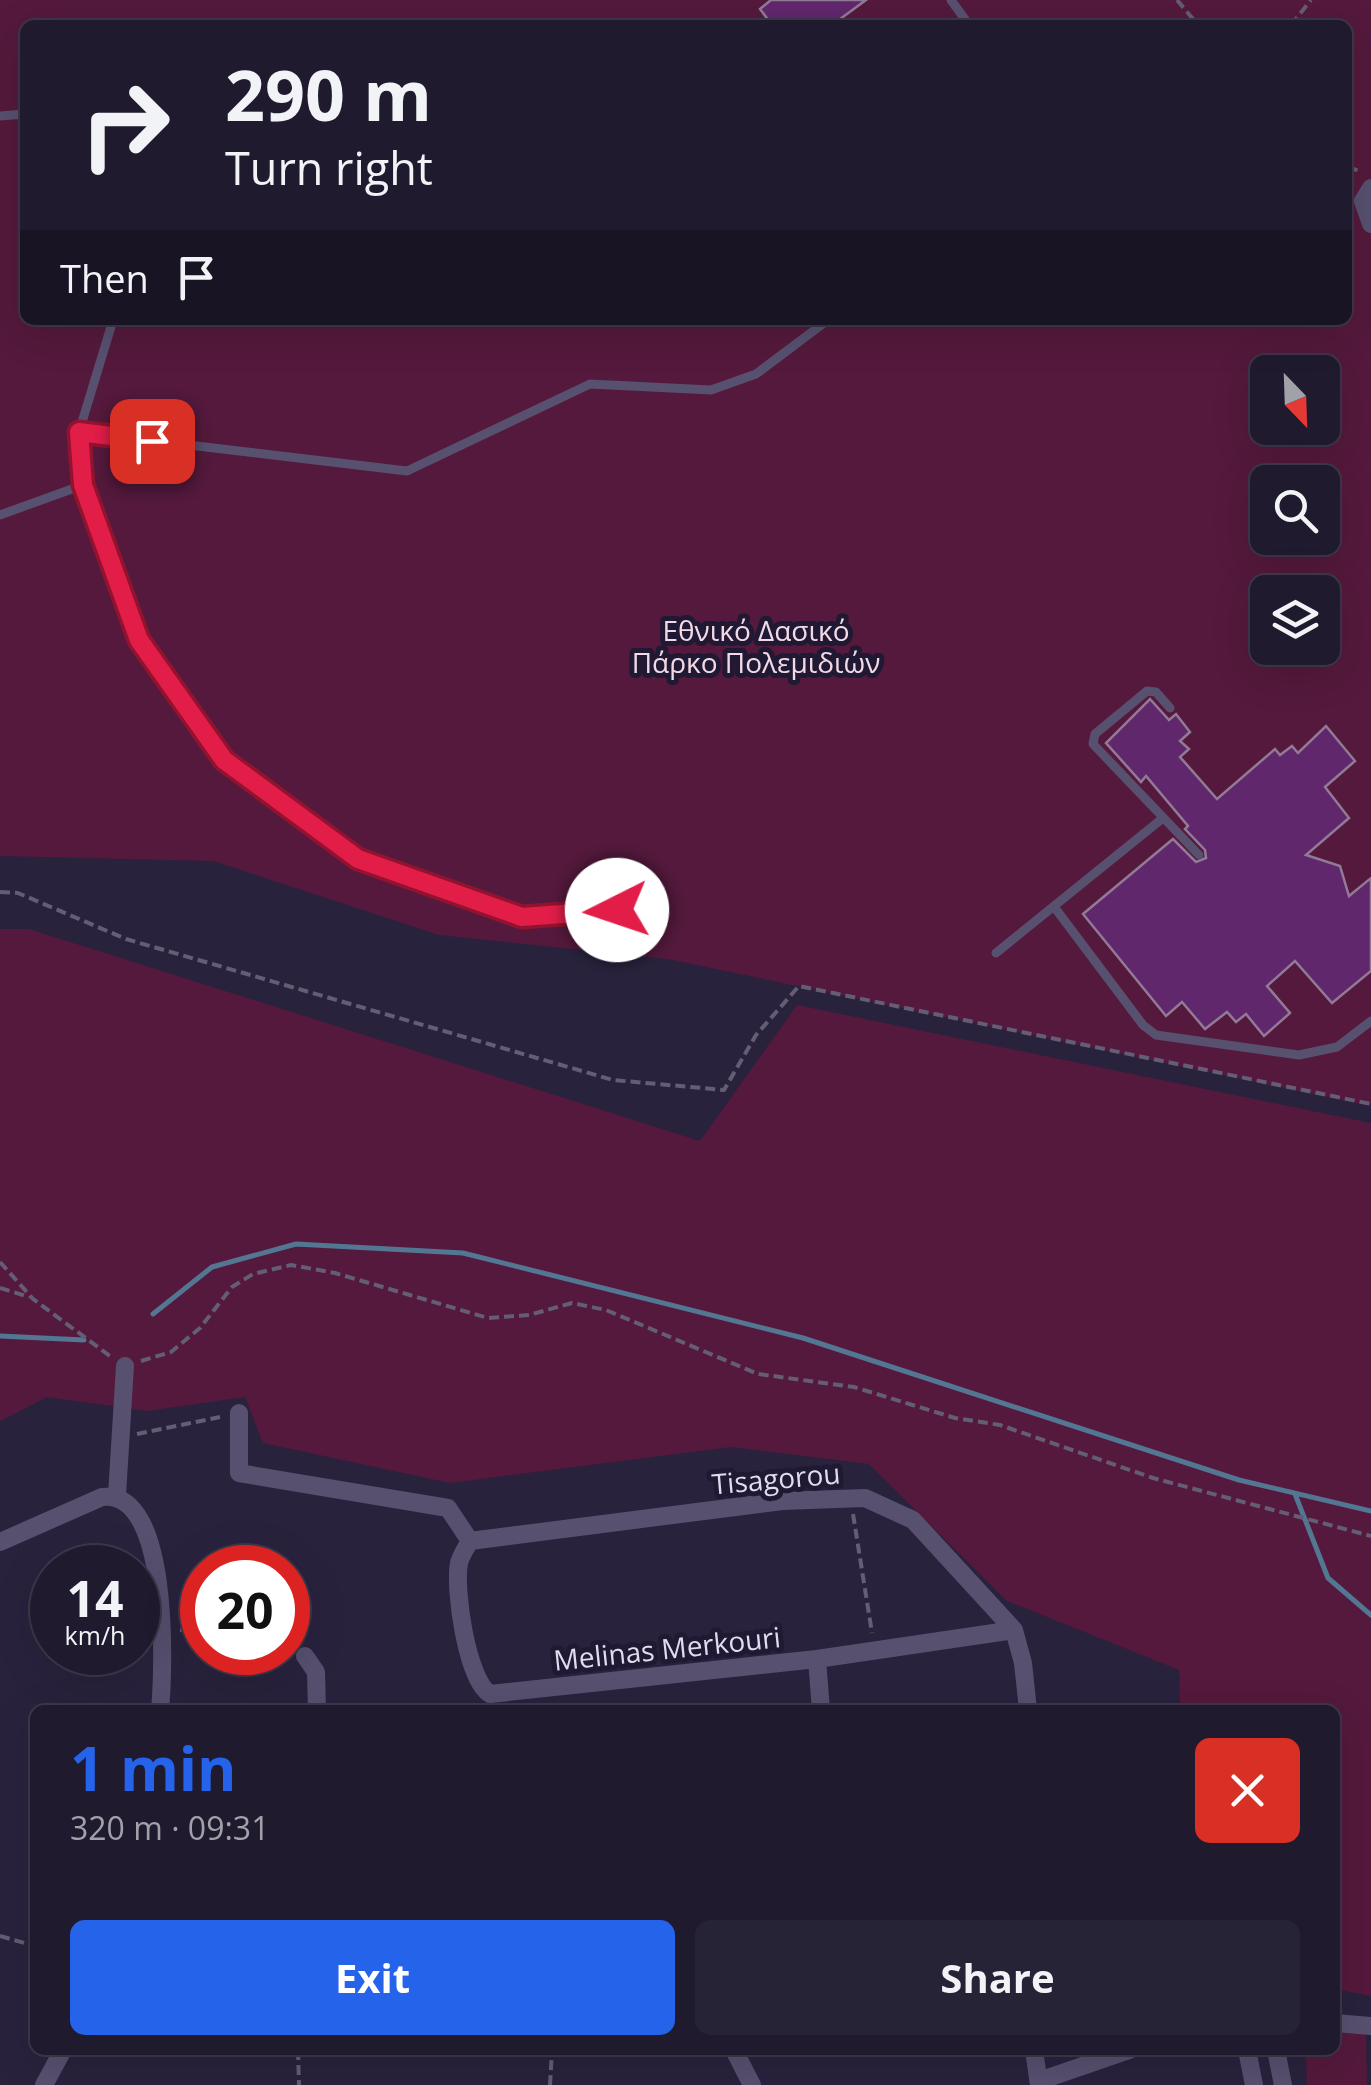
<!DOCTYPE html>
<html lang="en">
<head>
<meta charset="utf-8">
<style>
  body { margin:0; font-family:"Open Sans",sans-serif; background:#272336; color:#f1f3f6; height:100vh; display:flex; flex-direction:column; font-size:38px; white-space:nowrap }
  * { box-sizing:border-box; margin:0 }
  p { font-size:32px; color:#a1a1aa }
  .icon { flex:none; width:55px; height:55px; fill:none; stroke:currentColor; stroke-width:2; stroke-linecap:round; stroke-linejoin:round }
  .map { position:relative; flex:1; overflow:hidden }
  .details { position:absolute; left:30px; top:1705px; width:1310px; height:350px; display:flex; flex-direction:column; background:#1f1a2e; border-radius:15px; box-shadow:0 10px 40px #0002,0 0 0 2px #3c384a }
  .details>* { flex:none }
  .guide { position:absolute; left:20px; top:20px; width:1332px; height:305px; border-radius:15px; box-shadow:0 10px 40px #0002,0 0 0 2px #3c384a; background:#1f1a2e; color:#f1f3f6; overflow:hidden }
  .needle { width:65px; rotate:157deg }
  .fabs { position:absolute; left:1250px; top:355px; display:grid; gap:20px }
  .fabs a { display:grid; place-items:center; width:90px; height:90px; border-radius:15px; background:#1f1a2e; box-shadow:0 10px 40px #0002,0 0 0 2px #3c384a; font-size:50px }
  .speed { position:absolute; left:30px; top:1545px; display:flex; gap:20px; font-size:50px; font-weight:700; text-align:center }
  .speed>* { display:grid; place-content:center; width:130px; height:130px; border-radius:50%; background:#1f1a2e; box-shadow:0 10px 40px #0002,0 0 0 2px #3c384a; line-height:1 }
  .speed small { font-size:25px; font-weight:400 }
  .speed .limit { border:15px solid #d22; background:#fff; color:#111 }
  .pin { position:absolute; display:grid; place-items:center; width:85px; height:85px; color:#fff; margin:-42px; border-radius:20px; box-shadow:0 5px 15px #0006 }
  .me { position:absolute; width:110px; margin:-55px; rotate:266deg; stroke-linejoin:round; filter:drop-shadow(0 0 8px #0008) }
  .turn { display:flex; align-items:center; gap:35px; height:210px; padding:0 40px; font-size:45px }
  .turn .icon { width:130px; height:130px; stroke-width:2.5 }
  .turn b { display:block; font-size:70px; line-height:85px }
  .then { display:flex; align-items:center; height:95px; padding:0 40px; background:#0003; gap:20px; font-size:38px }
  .round { display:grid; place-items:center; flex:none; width:105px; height:105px; border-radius:15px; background:#272336 }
  .summary { display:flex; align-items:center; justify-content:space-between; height:170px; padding:0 40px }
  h1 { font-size:60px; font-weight:700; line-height:75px; color:#2563eb }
  .primary-button { display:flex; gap:20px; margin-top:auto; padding:20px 40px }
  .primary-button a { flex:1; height:115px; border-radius:15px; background:#2563eb; color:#fff; font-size:40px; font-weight:700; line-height:115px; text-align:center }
  .primary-button a+a { background:#272336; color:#f1f3f6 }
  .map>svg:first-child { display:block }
  .green { fill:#54193c; fill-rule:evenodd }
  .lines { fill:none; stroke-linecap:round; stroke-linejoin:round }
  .stream { stroke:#537793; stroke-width:5 }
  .building { fill:#61276d; stroke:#927a96; stroke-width:2.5 }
  .path { stroke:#635d75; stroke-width:4; stroke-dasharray:10 5; stroke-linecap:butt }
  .lane { stroke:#57506f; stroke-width:9 }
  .street { stroke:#57506f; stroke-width:18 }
  .route-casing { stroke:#92132f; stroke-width:25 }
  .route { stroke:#e11d48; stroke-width:18 }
  .labels { text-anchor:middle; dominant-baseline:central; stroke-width:10; stroke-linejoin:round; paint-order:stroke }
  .park-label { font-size:28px; fill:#f2d9e5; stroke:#1f1933 }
  .street-label { font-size:28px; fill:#dfdcee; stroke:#1f1933 }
</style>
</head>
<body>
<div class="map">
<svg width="1371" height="2085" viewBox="0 0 1371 2085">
  <rect width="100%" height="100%" fill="#29223d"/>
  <path class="green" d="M0,0H1371V1106L668,959L439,935L213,861L0,856ZM25,25H1348V320H25ZM1268,372H1322V428H1268ZM1268,482H1322V538H1268ZM1268,592H1322V648H1268Z
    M0,929H29L700,1141L797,1005L1371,1123V1996L1335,1989V1710H1180L1179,1670L1007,1601L869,1464L731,1447L450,1483L263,1443L245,1397L147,1411L47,1397L0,1421Z
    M1337,2032L1366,2033L1367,2085H1307L1306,2056L1310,2050H1335Z"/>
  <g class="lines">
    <path class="stream" d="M153,1314L212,1267L296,1244L463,1253L803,1338L1239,1480L1371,1511
      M0,1336L84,1340
      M1295,1494L1328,1578L1371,1615"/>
  </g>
  <path class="building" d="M771,0H866L832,25H772L760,9Z
    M1150,699L1169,720L1176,714L1190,732L1180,741L1189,749L1180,757L1217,799L1275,749L1280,755L1292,746L1298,753L1326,726L1355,761L1325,787L1349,818L1306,855L1340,866L1349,896L1371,878V971L1332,1003L1295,961L1267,986L1290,1013L1264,1036L1246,1014L1236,1022L1227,1012L1205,1029L1182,1002L1166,1016L1083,914L1173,839L1196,862L1206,858L1205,850L1185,829L1188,826L1146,776L1141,782L1106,743Z"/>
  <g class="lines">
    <path class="path" d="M1177,0L1198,25
      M1291,25L1311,0
      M1348,167L1362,172
      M0,892L18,893L126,939L613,1080L724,1090L756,1035L799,986L1371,1104
      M0,1262L33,1299L110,1356
      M0,1288L29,1297
      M141,1361L171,1352L200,1328L232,1287L253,1274L291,1265L335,1273L488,1318L529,1315L572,1303L606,1310L758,1374L854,1387L955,1418L1000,1425L1153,1478L1371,1536
      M137,1434L220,1417
      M853,1514L872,1633
      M180,1630L202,1632
      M0,1936L35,1946
      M298,2050L299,2085
      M550,2085L552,2050"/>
    <path class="lane" d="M951,0L969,25
      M0,116L25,114
      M113,320L79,432L83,485L139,640L223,760L358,859L523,917L617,910
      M79,432L407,471L590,384L711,390L756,374L828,320
      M0,515L83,485
      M1170,708L1156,692L1147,691L1095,734L1093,744L1199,855
      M1055,908L1143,1025L1156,1035L1299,1055L1337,1047L1371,1021
      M996,953L1163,818"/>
    <path class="street" d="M1371,188L1363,201L1371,224
      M239,1413V1473L448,1508L470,1541
      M117,1495L125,1366
      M470,1541C466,1548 461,1555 459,1563C454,1590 467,1680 490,1694L817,1659L1014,1630
      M470,1541L782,1501L865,1498L913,1520L1014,1630L1023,1663L1028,1710
      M0,1542L102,1497C170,1488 164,1666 160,1710
      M305,1656L316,1672L317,1710
      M817,1659L821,1710
      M1335,2023L1371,2026
      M734,2050L752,2085
      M1034,2050L1039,2085
      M1247,2050L1254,2085
      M1276,2050L1283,2085
      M1039,2081L1129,2050
      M44,2085L63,2050"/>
  </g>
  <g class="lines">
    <defs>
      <path id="route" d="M152,441L79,432L83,485L139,640L224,760L358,859L522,917L617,910"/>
    </defs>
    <use href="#route" class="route-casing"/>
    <use href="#route" class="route"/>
  </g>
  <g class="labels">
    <g class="park-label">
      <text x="756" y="630">Εθνικό Δασικό<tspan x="756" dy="32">Πάρκο Πολεμιδιών</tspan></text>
    </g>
    <g class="street-label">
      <text transform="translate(776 1478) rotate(-5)">Tisagorou</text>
      <text transform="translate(667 1648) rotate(-6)">Melinas Merkouri</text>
    </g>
  </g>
</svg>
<div class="fabs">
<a><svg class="needle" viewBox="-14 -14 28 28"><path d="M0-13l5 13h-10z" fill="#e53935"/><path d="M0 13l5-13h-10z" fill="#a1a1aa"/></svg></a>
<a><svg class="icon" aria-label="search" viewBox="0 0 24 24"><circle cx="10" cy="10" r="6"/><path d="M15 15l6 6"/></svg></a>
<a><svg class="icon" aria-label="layers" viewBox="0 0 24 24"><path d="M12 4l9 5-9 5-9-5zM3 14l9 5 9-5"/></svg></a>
</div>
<div class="speed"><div>14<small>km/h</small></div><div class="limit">20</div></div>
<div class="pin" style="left:152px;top:441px;background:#d93025"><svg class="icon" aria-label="arrive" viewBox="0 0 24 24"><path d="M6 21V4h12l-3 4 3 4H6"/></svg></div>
<svg class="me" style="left:617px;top:910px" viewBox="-20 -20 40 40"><circle r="19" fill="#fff"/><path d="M0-13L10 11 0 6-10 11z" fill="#e11d48"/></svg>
<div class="guide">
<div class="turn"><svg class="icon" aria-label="right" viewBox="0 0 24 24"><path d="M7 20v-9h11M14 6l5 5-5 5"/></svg><div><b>290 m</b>Turn right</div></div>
<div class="then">Then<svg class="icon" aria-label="arrive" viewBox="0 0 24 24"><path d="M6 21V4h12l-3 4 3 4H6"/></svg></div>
</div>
<section class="details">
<div class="summary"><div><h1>1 min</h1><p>320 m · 09:31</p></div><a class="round" style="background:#d93025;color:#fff"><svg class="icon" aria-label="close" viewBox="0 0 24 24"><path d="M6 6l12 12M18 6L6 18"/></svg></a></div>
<div class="primary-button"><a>Exit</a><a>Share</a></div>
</section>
</div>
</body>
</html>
